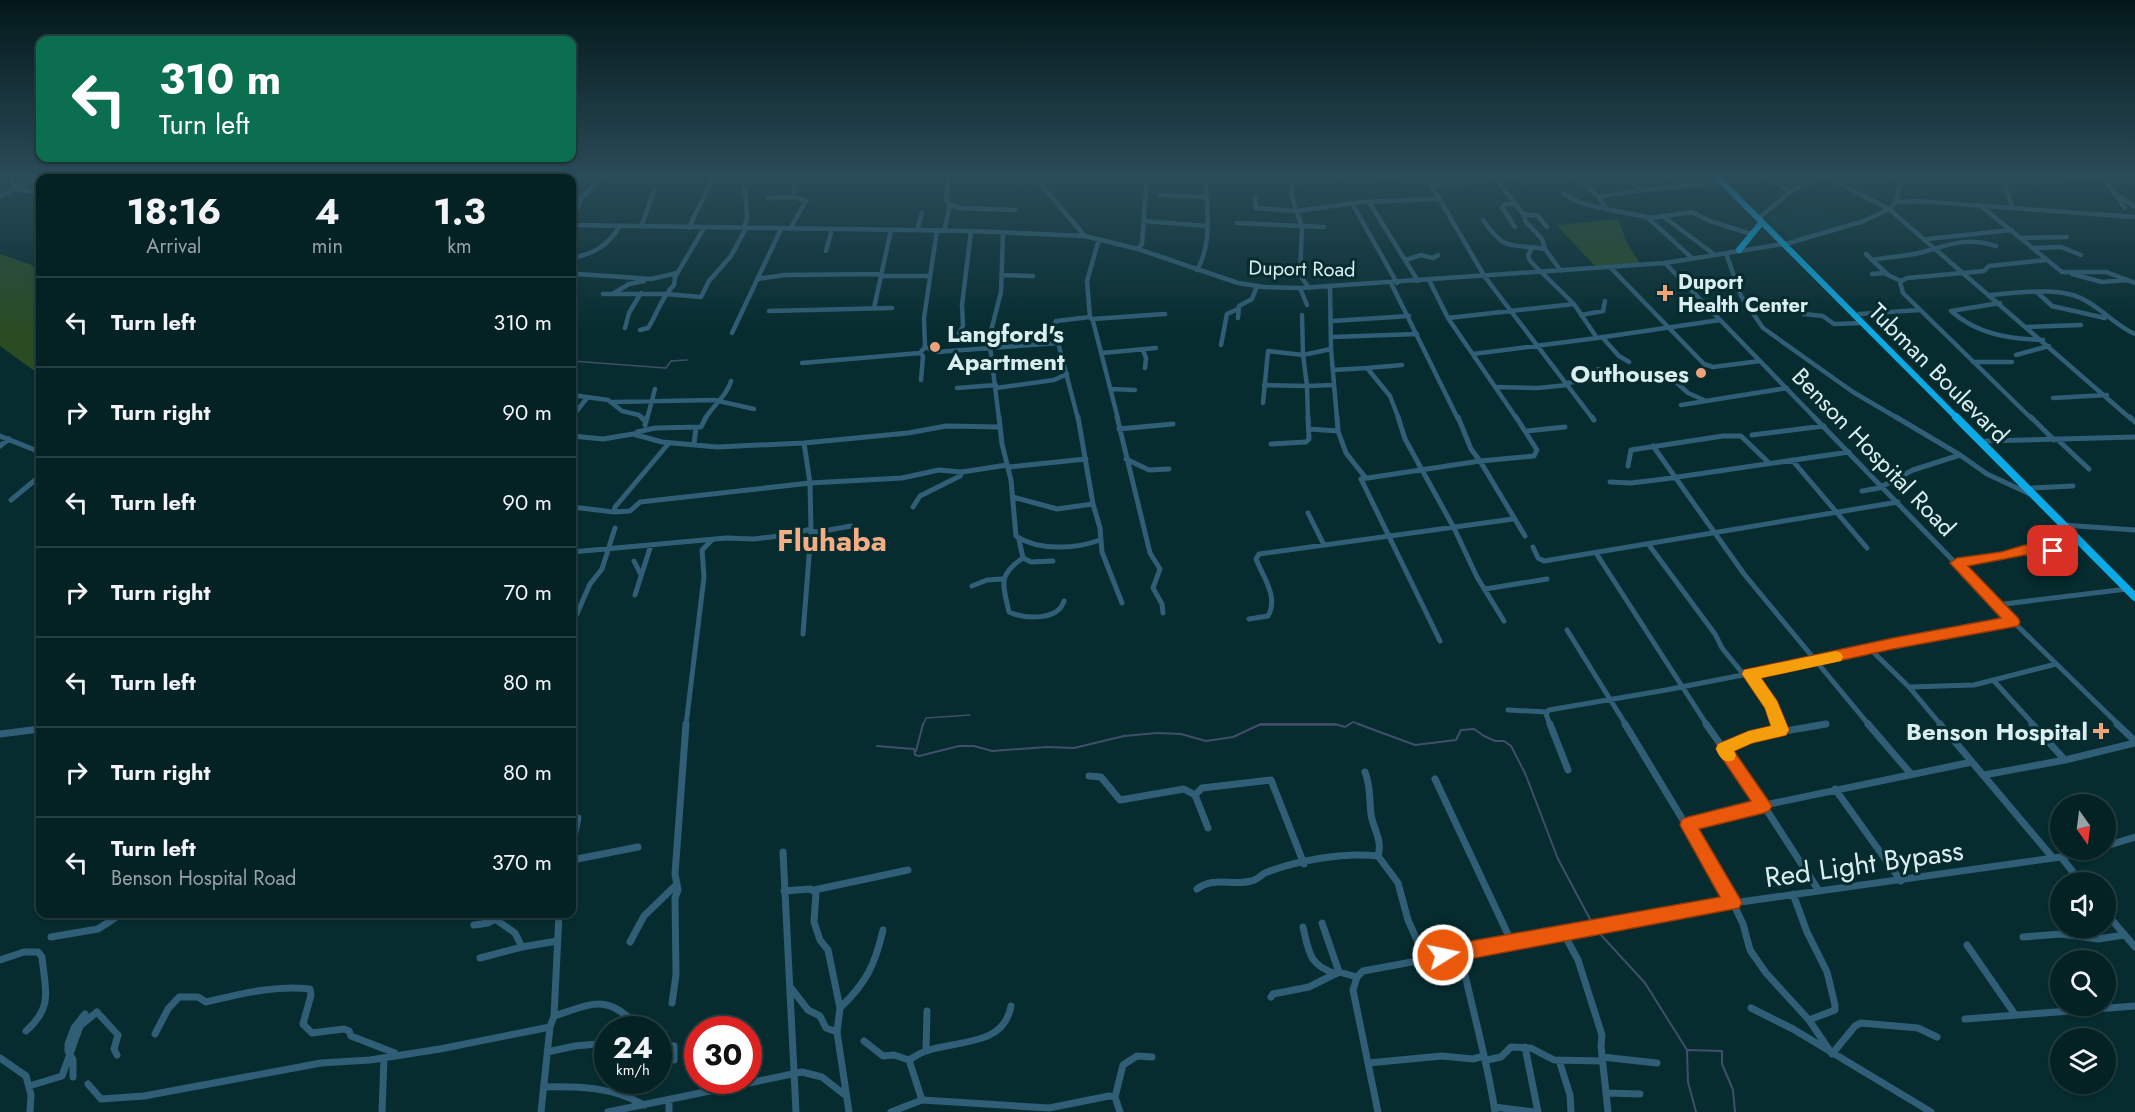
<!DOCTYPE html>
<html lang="en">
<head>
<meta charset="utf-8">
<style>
  body { margin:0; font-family:Jost,sans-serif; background:#122e30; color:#f1f3f6; height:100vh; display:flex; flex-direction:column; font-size:22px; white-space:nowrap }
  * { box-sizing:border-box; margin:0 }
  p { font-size:20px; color:#97a3a6 }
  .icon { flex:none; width:33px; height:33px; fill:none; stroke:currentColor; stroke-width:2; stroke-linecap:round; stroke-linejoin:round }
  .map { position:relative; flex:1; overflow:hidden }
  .panel { position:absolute; left:36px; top:174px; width:540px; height:744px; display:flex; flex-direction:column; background:#042123; border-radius:12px; box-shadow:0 2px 4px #0004,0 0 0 2px #253e41 }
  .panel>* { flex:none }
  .banner { position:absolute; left:36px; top:36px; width:540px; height:126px; border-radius:12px; box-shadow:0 2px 4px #0004,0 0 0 2px #253e41; background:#0b6e4f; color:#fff; overflow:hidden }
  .needle { width:39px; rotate:166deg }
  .buttons { position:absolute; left:2050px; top:794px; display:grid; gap:12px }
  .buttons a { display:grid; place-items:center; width:66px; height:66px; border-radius:50%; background:#042123; box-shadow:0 2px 4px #0004,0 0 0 2px #253e41; font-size:30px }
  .speed { position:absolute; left:594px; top:1016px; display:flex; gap:12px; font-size:30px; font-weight:700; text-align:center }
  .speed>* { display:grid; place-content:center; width:78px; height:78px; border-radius:50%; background:#042123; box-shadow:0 2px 4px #0004,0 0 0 2px #253e41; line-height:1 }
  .speed small { font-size:15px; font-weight:400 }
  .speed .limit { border:9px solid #d22; background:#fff; color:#111 }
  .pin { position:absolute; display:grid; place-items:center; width:51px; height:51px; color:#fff; margin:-26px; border-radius:12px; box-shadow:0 3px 9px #0006 }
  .me { position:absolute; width:66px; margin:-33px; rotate:80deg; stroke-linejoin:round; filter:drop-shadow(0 0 4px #0008) }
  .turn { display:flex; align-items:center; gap:21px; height:126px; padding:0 24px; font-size:27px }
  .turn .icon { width:78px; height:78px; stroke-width:2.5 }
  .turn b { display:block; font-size:42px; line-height:51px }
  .eta { display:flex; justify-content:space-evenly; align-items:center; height:102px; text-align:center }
  .eta b { font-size:36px; font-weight:700; line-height:42px }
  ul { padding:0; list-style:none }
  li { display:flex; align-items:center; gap:18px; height:90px; padding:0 24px; border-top:2px solid #253e41 }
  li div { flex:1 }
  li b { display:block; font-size:22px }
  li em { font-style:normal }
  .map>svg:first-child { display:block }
  .built { fill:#04373a }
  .green { fill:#294c23 }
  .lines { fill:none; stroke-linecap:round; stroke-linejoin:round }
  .stream-far1 { stroke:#414e6a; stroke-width:1.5 }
  .stream { stroke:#414e6a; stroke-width:2 }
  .minor-far2 { stroke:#305e76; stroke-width:4.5 }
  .minor-far1 { stroke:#305e76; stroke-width:5 }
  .minor { stroke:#305e76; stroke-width:7 }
  .highway-far1 { stroke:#0caae6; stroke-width:6 }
  .highway { stroke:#0caae6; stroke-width:8 }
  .route { fill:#ea580c; stroke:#983908; stroke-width:1.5 }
  .slow { fill:#f59e0b }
  .poi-dot { fill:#f0a279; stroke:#062c2f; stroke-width:2 }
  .labels { text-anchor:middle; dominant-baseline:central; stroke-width:6; stroke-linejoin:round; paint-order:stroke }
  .far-street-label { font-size:20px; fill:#daeeef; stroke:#062c2f }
  .far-poi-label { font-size:20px; font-weight:bold; fill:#daeeef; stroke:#062c2f; text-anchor:start }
  .poi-label { font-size:24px; font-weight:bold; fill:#daeeef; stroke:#062c2f; text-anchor:end }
  .street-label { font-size:24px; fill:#daeeef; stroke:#062c2f }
  .near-street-label { font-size:28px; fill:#daeeef; stroke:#062c2f }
  .district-label { font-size:30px; font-weight:bold; fill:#f5ad86; stroke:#062c2f }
</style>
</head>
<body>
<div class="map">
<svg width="2135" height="1112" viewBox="0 0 2135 1112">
  <rect width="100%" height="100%" fill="#062c2f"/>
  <path class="built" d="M1817,205L1852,228L1793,243L1768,217Z"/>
  <path class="green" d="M1618,219L1627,243L1640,263L1595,266L1556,225Z
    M0,254L32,265L40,276V375L0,346Z"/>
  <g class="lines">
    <path class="stream-far1" d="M572,361L666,368L671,361L687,360
      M923,725L926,718L970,715
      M1258,725H1339
      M1348,725L1353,722L1362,725"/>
    <path class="stream" d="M1358,724L1415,745L1456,740L1461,730L1474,729L1484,736L1495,741H1504L1511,746L1525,773L1558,859L1591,921
      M877,746L914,749L915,755L919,756L959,746H974L992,751L1047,747L1074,748L1124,736L1157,733L1181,734L1206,741L1233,737L1261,724H1335L1345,727L1350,724
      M916,751L923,724
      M1601,935L1645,983L1687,1050L1688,1082L1696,1112
      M1688,1050L1722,1051V1064L1733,1090L1735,1112"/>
    <path class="minor-far2" d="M13,176L12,185L17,187
      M126,176L142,178
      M1034,176L1084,235
      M1289,176L1293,184L1291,194L1302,227L1300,275L1309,288
      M1426,176L1485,277L1593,419
      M1575,176L1599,197L1606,209L1651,218L1692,212L1710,221L1751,234
      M1669,176L1682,187
      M1765,176L1790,192
      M1824,176L1889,209L2131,419
      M1894,176L1902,182
      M2002,176L2012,207
      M2066,176L2135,182
      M232,178L239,176
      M331,178L337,176
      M2103,178L2125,208
      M1375,179L1396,176
      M1496,179L1523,214L1526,222L1542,239L1545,249L1561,271
      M1292,182L1329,181L1343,176
      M1432,186L1514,176
      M15,189L40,192
      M1641,190L1723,183
      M572,194L581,199
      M1564,194L1581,203L1603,208
      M2116,194L2135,207
      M1160,195L1205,197
      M0,196L41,176
      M1255,197L1256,208L1297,211L1361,202L1439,199
      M1599,197L1641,190L1624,176
      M768,198L794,197
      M1369,202L1418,281
      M1896,202L1918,201L2135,217
      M1352,203L1397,283
      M950,205L961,208L1015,210
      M1981,206L2062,272H2106L2135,283
      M1523,214L1538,216L1547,227
      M1664,217L1715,255
      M1760,217L1790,192L1821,176
      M1648,218L1692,258
      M1483,220C1506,253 1510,243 1545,249
      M572,221L581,199L602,176
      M1144,221L1207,226
      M1237,223L1324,227
      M572,225L971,231L1085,236L1138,249L1238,283L1264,287L1300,288L1665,263L1789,243L1864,221L1889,209L1896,202L1902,176
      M641,227L654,191
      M1515,227L1502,207L1505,204H1516
      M689,228C695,213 709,190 712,176
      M744,228L747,218L745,188
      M790,229L806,201L794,197V187
      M917,230L922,213
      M944,231L950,205L946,199L949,176
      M2022,238L2067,237
      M1099,239L1087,281L1090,317L1093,321L1118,419
      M1927,239L2012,230
      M2034,248L2061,247L2081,255
      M1138,249L1142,244L1147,176
      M826,251L832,229
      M1726,253L1741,296L1763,328L1853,392L1899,419
      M1866,254L1888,275L1901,281
      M572,258C593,254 608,246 619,227
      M1406,260L1421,255L1433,258L1438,255
      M1872,260C1888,257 1909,256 1923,252C1951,244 1966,237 1996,246
      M1665,263L1816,419
      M1610,267L1704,364L1713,367L1760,361
      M1197,270C1213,243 1207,206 1205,176
      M578,274L651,279L677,273
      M1872,274L1885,273
      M2072,274L2102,282L2128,280
      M1002,275L1033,276
      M881,276H930
      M757,279L785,275L880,274
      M1429,280L1448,318L1517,419
      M1391,283L1458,419
      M1330,286L1331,349L1337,419
      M1300,288L1307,305
      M614,293L629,284L644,281
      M2038,293L2052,306L2105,318
      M603,294H666L701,297L709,281L731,256L746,228
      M1990,295C2020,293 2062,285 2088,302C2105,312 2117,326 2135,334
      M2000,303L1951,311C1977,334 2009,339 2043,340
      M874,308L891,230
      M769,311L892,308
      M1804,314L1823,316L1834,324L1862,323
      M1859,314L1920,310
      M1581,315L1603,311L1605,301
      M1238,318L1239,306L1252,299L1257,286
      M1448,318L1574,304
      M1092,319L1165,314
      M1332,321L1409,316
      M2027,327L2081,325
      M625,328L629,313L641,293
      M640,330L648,328C657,314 662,296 674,285L675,277L704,228
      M732,333L781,229
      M959,333L963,326L962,305L971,231
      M1332,337L1417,334
      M1602,337L1619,356L1629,362
      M1597,338L1720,320
      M1221,345L1227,314L1238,309
      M925,347L936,352L1058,343
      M1143,350L1146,358L1145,368
      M1102,353L1156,348
      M1473,354L1597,338L1574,304L1530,261L1528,255L1533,247
      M2016,355L2049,346
      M1973,362H2012
      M802,363L920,353
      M1367,368L1402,365
      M1333,370L1367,368L1390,396L1399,419
      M921,380L923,356L920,353L925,347L924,318L937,230
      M1567,383L1604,378L1598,369
      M1677,383L1688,393L1704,400
      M1264,385L1307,386L1303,355L1302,315
      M1497,387L1538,388L1568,385
      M957,388L996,385
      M996,388L1054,380L1067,374
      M1111,389L1135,390
      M572,395L608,400L622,411L639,415L643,419
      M2053,398L2107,395
      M613,402L714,400L754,409
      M1263,403L1268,351L1303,355L1331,349
      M1681,405L1787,388
      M572,417L587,398
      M647,419L655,389
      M705,419C713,405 727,396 731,381
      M999,419L990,346L991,331L1001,292L1003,232
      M1078,419L1054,327L1056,321L1090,317
      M1308,419L1307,386L1333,385
      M2032,419L1903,293L1900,282L1907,278L1984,271L1989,266L2046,260"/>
    <path class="minor-far1" d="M641,417L646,422
      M999,417L1002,444L1011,480L1016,536C1038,551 1076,549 1100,540
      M1078,417L1093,504L1100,528L1102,552L1122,603
      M1117,417L1150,553L1160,569L1153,588L1162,604L1163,613
      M1337,417L1338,431
      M1398,417L1405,439L1454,528L1477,577L1504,621
      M1516,417L1537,450L1534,456L1480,461L1525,536
      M1592,417L1594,420
      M1814,417L1996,605L2119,725
      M1896,417L1960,455L1987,474L2030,494
      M2031,417L2054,440
      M2130,417L2135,422
      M645,425L647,417
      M1119,429L1173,424
      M1309,429L1338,431L1346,453L1365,477
      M1527,431L1565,427
      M637,432L655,428L701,427L706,417
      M1752,435L1824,426
      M0,436L40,452
      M572,436L603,439L633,434L662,442L717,447L804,443L908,433L946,426L1000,427
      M2058,440L2089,469
      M1986,441L2135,437
      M669,443L615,507L614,512L630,511L640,502L810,483L804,443
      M694,444L696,428
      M1271,444L1306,442L1309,439L1308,417
      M0,446L9,439
      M1653,446L1744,574L1869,725
      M1126,459L1149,470L1169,469
      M1792,460L1867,548
      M1628,466L1631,450L1723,436H1741L1769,463
      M1009,467L1086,459
      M1610,482L1631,483L1664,479L1849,452
      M2032,488L2073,486
      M1862,491L1879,488L1913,470L1960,455
      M1013,497L1057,509L1093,504
      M11,500L40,476
      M572,507L614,512
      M913,507L920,496L960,476L962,472
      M1308,513L1324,545
      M2063,525L2135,530
      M811,531L818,532L851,526
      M1019,540L1023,558
      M1649,545L1715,634L1722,648L1744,675
      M1533,547L1538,558L1544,561L1898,502
      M572,552L726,538L754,539L788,535L811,529
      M1596,553L1707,725
      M1023,558C997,575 1003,585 1009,612C1025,619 1058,621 1064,601
      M1023,558L1031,562L1053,561
      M634,561L641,575
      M1957,563L2001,557L2025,550H2064L2071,547L2077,539
      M972,586L987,580L1002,579
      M1485,589L1547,579
      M635,595L651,545
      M1996,605L2127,589
      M1249,619L1268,616C1279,597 1263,577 1256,559L1259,554L1513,519
      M572,625L590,584L602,569L615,528
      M1567,630L1626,725
      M803,634L811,531L810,483L902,478L939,470L962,472L1007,465
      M1440,641L1361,479L1480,461L1471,449L1458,417
      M1869,648L1909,687L1941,725
      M1750,674L1771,705L1779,725
      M1994,681L2034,725
      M1909,687L1974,685L2056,664
      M1508,710L1547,712
      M686,725L704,577L702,550L712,540
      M1550,725L1546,714L1549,710L1666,690L2013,622
      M1819,725L1826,724"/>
    <path class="minor" d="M1550,724L1568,770
      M1625,724L1733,903L1743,924L1750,950L1766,973L1809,1020L1832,1054L1855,1026L1861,1023L1918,1028L1937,1037
      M1706,724L1764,806L1819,891
      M1778,724L1781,731
      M1868,724L1911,774
      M1940,724L2053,858
      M2032,724L2065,760
      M2117,724L2135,741
      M0,734L40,729
      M1724,749L1750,737L1826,724
      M1365,772C1371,787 1369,799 1371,814C1373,829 1383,840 1378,856
      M1984,775L2065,760L2135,743
      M1089,776L1101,777L1120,800L1184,789L1195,795L1202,788L1271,780L1304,864
      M1435,779L1512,943
      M1835,789L1901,881
      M1195,795L1208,828
      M1688,825L1726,813L1972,762
      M572,846L578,818
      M2106,846L2135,837
      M783,852L796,1112
      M2061,857L2081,882
      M572,860L638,847
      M1197,889C1214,876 1232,886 1251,881C1258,880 1261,874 1267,872C1300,860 1344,852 1378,856L1398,883L1408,920L1425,958
      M814,890L908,870
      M784,891L810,889L816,892L814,922L820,940L828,950L840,1008L837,1032
      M1793,894L1807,932L1827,972L1835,1005V1010L1809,1020
      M2106,913L2135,947
      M1322,923L1339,972
      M474,925L488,923L495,919L515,933L522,947L557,941
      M1303,927C1309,953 1309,965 1336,974
      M1564,934L1578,960L1602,1035L1601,1046L1608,1112
      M51,937L98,929L121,914
      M2023,937L2061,934L2098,939L2124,935
      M630,942L644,916L677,884
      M1967,945L2014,1013
      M1460,952C1471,1006 1487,1058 1495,1112
      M480,958L522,947
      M0,960L24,952H38L42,957C45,990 54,1006 26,1031
      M791,988L808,1010L820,1016L826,1028L837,1032L849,1112
      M1271,997L1273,994L1309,987L1339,972L1357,977
      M672,1003L676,975L675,898L678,890L675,874L686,724
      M840,1008C866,983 875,965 883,930
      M1751,1008L1793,1029L1931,1112
      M554,1016C597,1002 607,994 641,1029
      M1965,1019L2135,1006
      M155,1034L168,1009L179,997H198L206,1002C240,994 275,985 310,989L311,995L303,1024L312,1033L344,1029L349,1031L351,1036L395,1053
      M864,1041L883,1056L894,1055L909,1060L922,1100
      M658,1044L674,1046V1060
      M1525,1047L1538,1112
      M926,1051L927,1011
      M547,1052L575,1046L608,1043
      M1602,1057L1657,1063
      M0,1058L26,1076L31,1095L30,1112
      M909,1060C914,1057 920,1053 926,1051C956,1040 1004,1047 1011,1006
      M1487,1060L1501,1057L1511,1047L1531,1048L1554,1060L1602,1061
      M1559,1060L1570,1095L1571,1112
      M1368,1063L1442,1056L1473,1059L1484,1056
      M73,1077V1060L68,1051V1044L74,1028L85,1014
      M88,1084L101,1099L144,1096L321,1063L370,1060L440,1049L550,1027
      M29,1086L62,1076L80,1026L97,1012L118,1035L114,1049L117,1055
      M544,1087C579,1086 613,1087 644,1105
      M1607,1093L1640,1094
      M1115,1097L1123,1065L1137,1056L1152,1057
      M669,1100V1112
      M1494,1107L1535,1112
      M382,1112L384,1058
      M541,1112L550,1027L554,1016L559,914
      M608,1112L802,1072L822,1077L845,1095
      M891,1112L922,1100L1049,1108L1109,1096L1115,1097L1120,1112
      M1378,1112L1353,990L1357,977L1363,971L1733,903L2061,857L2095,849"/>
    <path class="highway-far1" d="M1716,176L1958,419
      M1739,250L1762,222"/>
    <path class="highway" d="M1956,417L2135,597"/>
  </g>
  <linearGradient id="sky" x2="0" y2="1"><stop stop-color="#03181a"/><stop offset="0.53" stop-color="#2a4b58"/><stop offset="1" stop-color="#2a4b58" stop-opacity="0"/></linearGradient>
  <rect width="2135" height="331" fill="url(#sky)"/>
  <path class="route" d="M2025,545L2053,546L2060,551L2053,556L2025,555L1968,566L2018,618L2020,622L2018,626L1893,649L1761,678L1777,701L1789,730L1786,735L1752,743L1734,751L1772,806L1769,811L1764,813L1699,829L1739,897L1742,903L1739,908L1443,964L1436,961L1434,955L1436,949L1443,946L1720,897L1680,825L1682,819L1688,817L1751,801L1716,749L1718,744L1749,731L1771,726L1765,708L1742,674L1744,670L1893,638L2001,618L1950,563L1957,558L2001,552Z"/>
  <path class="slow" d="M1836,651L1841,653L1843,657L1841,661L1761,678L1777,701L1789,730L1786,735L1752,743L1734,751L1736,755L1734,760C1724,764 1720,758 1716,749L1718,744L1749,731L1771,726L1765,708L1742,674L1744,670Z"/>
  <g class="poi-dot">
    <path d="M1662 284h6v6h6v6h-6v6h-6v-6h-6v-6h6z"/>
    <circle cx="935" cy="347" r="6"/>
    <circle cx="1701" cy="373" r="6"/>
    <path d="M2098 722h6v6h6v6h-6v6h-6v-6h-6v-6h6z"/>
  </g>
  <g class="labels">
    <g class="far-street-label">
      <text transform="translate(1302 269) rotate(1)">Duport Road</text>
    </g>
    <g class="far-poi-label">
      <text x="1678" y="282">Duport<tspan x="1678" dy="23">Health Center</tspan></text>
    </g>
    <g class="poi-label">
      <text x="947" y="333" text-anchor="start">Langford's<tspan x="947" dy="28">Apartment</tspan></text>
      <text x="1689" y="373">Outhouses</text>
      <text x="2088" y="731">Benson Hospital</text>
    </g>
    <g class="street-label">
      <text transform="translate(1939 373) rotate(45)">Tubman Boulevard</text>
      <text transform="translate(1874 452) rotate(46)">Benson Hospital Road</text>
    </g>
    <g class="near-street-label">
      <text transform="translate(1864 864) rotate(-8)">Red Light Bypass</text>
    </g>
    <g class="district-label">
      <text x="832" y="540">Fluhaba</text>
    </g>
  </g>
</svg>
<div class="buttons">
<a><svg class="needle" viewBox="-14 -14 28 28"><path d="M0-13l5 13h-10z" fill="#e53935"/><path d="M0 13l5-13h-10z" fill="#97a3a6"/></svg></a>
<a><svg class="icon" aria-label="sound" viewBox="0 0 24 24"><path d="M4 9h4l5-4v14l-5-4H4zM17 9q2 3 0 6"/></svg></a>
<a><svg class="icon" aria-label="search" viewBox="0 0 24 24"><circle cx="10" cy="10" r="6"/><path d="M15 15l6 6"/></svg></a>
<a><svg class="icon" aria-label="layers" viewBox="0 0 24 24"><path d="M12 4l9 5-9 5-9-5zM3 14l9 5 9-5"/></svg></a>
</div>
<div class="speed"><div>24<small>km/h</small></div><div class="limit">30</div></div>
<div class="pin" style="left:2053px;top:551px;background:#d93025"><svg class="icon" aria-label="arrive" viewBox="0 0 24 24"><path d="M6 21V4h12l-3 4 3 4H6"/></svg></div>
<svg class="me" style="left:1443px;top:955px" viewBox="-20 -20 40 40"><circle r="17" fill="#ea580c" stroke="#fff" stroke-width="3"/><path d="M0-11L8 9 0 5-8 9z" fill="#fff"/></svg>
<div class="banner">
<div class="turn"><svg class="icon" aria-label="left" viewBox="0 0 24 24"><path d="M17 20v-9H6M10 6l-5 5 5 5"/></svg><div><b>310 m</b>Turn left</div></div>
</div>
<section class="panel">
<div class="eta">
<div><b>18:16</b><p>Arrival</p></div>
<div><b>4</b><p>min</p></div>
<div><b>1.3</b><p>km</p></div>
</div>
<ul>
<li><svg class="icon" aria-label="left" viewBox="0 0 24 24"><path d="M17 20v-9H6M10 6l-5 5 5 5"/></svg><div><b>Turn left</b></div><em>310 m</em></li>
<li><svg class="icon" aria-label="right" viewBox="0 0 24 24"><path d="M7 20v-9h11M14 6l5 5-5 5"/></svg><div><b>Turn right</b></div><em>90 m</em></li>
<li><svg class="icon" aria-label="left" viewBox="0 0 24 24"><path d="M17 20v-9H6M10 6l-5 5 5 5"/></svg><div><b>Turn left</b></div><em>90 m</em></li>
<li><svg class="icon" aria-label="right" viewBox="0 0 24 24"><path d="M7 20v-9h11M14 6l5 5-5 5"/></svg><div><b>Turn right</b></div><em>70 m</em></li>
<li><svg class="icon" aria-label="left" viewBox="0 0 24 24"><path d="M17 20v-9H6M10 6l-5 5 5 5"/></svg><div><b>Turn left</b></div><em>80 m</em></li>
<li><svg class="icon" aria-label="right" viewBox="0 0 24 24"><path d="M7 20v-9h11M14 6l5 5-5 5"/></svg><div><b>Turn right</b></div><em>80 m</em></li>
<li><svg class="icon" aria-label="left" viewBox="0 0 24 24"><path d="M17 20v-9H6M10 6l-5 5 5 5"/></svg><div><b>Turn left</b><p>Benson Hospital Road</p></div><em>370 m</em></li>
</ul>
</section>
</div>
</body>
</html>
